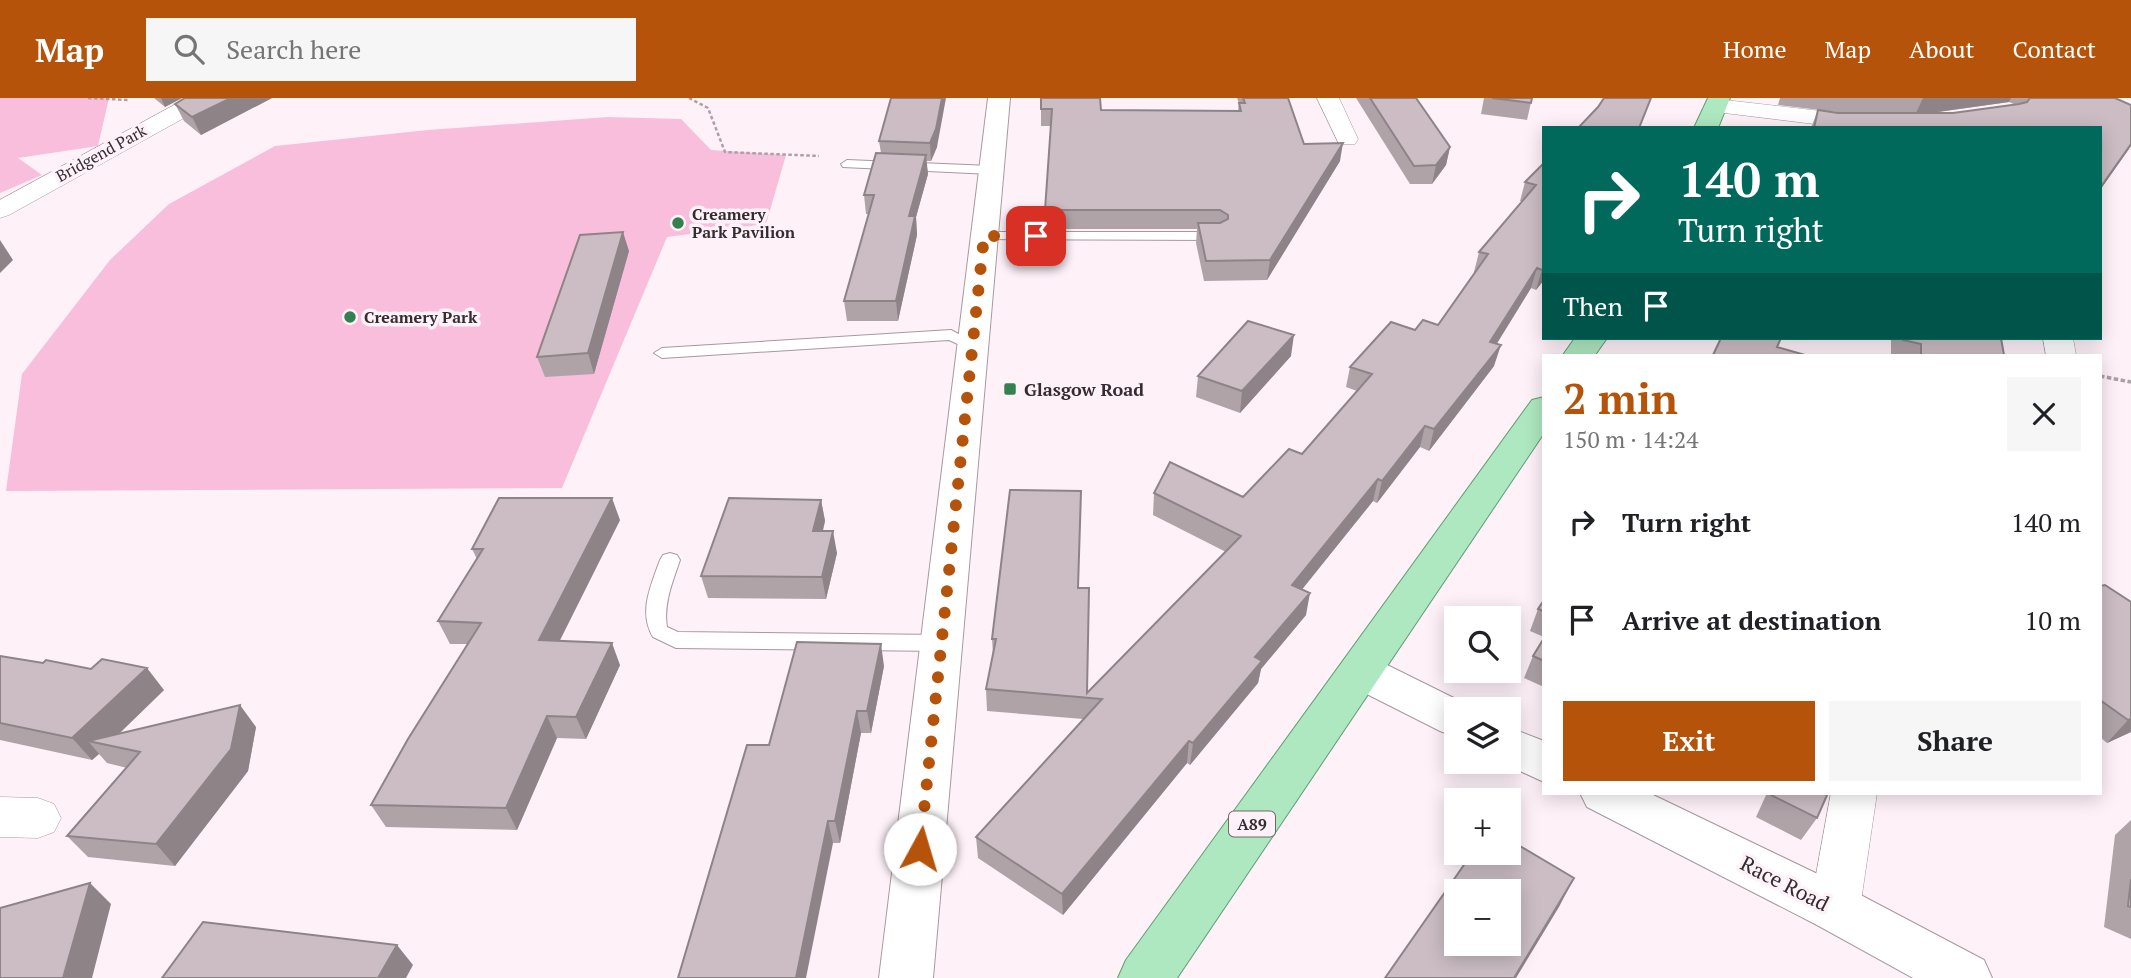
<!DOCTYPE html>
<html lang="en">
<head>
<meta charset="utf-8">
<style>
  body { margin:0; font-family:"PT Serif",serif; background:#f6f6f6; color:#202124; height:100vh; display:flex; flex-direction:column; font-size:26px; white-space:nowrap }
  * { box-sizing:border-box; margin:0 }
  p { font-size:23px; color:#757577 }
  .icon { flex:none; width:38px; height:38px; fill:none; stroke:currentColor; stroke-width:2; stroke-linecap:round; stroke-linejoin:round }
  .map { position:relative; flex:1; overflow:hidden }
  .drawer { position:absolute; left:1542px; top:256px; width:560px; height:441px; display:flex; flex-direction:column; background:#fff; border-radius:0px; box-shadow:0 4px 18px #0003 }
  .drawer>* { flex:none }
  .guide { position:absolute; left:1542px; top:28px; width:560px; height:214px; border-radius:0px; box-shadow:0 4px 18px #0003; background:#00695c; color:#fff; overflow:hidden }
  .tools { position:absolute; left:1444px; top:508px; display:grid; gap:14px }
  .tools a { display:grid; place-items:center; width:77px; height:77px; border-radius:0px; background:#fff; box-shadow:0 4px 18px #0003; font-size:35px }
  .pin { position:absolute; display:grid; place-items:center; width:60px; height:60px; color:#fff; margin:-30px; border-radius:14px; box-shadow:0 4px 10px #0006 }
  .me { position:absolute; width:77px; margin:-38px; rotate:6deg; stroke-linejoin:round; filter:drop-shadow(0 0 5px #0008) }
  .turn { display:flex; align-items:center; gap:24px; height:147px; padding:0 21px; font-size:32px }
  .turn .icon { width:91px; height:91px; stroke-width:2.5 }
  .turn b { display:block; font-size:49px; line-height:60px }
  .then { display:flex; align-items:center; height:66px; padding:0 21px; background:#0003; gap:14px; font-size:26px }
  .round { display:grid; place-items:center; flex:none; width:74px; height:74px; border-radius:0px; background:#f6f6f6 }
  .overview { display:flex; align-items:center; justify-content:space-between; height:119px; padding:0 21px }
  h1 { font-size:42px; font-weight:800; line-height:52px; color:#b45309 }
  .button { display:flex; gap:14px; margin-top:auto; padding:14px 21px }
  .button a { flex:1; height:80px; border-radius:0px; background:#b45309; color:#fff; font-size:28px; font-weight:800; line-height:80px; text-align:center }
  .button a+a { background:#f6f6f6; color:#202124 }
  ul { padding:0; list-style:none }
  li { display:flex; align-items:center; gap:21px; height:98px; padding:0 21px }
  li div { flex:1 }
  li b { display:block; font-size:26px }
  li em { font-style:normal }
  header { display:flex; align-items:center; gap:42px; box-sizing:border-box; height:98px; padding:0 35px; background:#b45309; color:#fff }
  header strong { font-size:33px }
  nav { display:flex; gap:38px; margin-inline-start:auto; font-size:24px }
  .search { width:490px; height:63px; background:#f6f6f6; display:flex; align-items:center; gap:18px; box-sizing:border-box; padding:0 24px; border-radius:0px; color:#757577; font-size:26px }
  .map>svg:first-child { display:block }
  .green { fill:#f9bedb }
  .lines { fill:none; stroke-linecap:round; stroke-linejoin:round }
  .service-casing { stroke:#a6989f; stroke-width:2 }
  .minor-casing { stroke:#a6989f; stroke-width:1 }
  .tertiary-casing { stroke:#a6989f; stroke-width:2 }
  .secondary-casing { stroke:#a6989f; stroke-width:2 }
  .primary-casing { stroke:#609d72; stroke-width:2 }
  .path-far1 { stroke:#aaa0a5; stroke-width:2.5; stroke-dasharray:3.5 2.5; stroke-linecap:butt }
  .path { stroke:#aaa0a5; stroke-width:3.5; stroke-dasharray:4.5 2.5; stroke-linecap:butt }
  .service { fill:#fff; fill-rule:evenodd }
  .minor { fill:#fff; fill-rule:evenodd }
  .tertiary { fill:#fff; fill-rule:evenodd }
  .secondary { fill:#fff; fill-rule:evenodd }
  .primary { fill:#aee8c0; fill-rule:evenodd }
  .wall { fill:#afa3a8; fill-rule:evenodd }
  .shaded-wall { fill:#8e8488 }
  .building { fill:#cbbdc3; stroke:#8e8488; stroke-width:2; fill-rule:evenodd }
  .route { stroke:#b45309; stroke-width:12; stroke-dasharray:0 21.6 }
  .poi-dot { fill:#34804e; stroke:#fef2f8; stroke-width:2.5 }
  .labels { text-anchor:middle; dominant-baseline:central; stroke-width:7; stroke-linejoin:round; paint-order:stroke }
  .far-street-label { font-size:16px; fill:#332d30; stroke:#fef2f8 }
  .far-poi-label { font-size:16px; font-weight:bold; fill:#332d30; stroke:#fef2f8; text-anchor:start }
  .shield { fill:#fef2f8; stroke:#70686c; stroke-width:2 }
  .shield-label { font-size:16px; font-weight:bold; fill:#332d30 }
  .poi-label { font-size:18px; font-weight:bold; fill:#332d30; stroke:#fef2f8; text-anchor:start }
  .near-street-label { font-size:21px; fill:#332d30; stroke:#fef2f8 }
</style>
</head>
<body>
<header>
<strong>Map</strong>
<div class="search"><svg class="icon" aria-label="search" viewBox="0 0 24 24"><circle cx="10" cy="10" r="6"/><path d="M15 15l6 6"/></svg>Search here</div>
<nav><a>Home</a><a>Map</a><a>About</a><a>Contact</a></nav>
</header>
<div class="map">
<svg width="2131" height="880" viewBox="0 0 2131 880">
  <rect width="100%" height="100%" fill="#fef2f8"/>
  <path class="green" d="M0,0H109L98,48L18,60L42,77L0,95Z
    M608,19L681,21L711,52L786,57L766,126L667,139L562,390L6,393L22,276L110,162L169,106L275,48L428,32Z"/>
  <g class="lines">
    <defs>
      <path id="service" d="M847,62L991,68L997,72L991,76L843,69L841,66Z
        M984,134H1218L1225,138L1218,142L979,141L977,138Z
        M951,232L981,248L973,253L949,242L662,260L654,255L662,250Z
        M670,455L677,457L680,462C673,483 663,506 667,529L678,534L942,537L949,540L953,545L949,550L942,553L676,550L653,539C638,514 651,487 660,462L663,457Z"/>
      <path id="minor" d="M187,0H214L211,5L9,117L0,120V102Z
        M1317,0H1339L1358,41L1355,46H1339Z
        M1716,1L1864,18L1872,20L1875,25L1872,30H1847L1708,13L1705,8L1708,3Z
        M2043,240H2073L2076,257H2046Z
        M1831,695H1877L1860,810L1853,826L1835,832L1817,826L1810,810Z
        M0,699L38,700L54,706L61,720L54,734L38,740L0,739Z"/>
      <path id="tertiary" d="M1360,557L1375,561L1472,609L1473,611H1456V639L1440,633L1345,585L1338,573L1345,561Z
        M1508,629L1544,643V684L1498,663H1508Z
        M1580,695H1649L1853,793L1984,862L1992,880H1913L1817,827L1587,709Z"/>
      <path id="secondary" d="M988,0H1010L933,880H879Z"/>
      <path id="primary" d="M1708,0H1730L1718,30H1694Z
        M1575,240H1607L1595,257H1563Z
        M1544,299V335L1177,880H1118L1126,862L1532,302Z"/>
    </defs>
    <use href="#service" class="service-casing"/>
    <use href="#minor" class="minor-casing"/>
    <use href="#tertiary" class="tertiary-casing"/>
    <use href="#secondary" class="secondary-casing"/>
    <use href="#primary" class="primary-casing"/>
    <path class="path-far1" d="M88,0L129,2
      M689,0L708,10L725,54L819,58"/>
    <path class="path" d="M2100,278L2131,284"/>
    <use href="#service" class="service"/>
    <use href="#minor" class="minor"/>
    <use href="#tertiary" class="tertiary"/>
    <use href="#secondary" class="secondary"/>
    <use href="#primary" class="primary"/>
  </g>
  <path class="wall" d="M154,0H182L165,9Z
    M185,0H272L201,37L184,23L175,6Z
    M891,0L937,49L931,63H926L928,76L916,119L917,137L898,223H847L844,203L869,116H866L864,97L881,55L879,43Z
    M1041,0L1101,12L1238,13L1239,5L1237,0H1288L1304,46L1340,63L1267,182L1204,183L1196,145L1197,131H1045V112L1051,28H1041Z
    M1356,0H1416L1450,49L1446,67L1432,86H1410Z
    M1484,0H1532L1527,22L1481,16Z
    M1780,0H2115L2131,48L2100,92V30H1811L1818,12L1838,15H1854L1837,14L1778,7ZM2009,4L2016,7L1953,15H1932Z
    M1544,65V182L1536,192L1531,190L1496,246L1494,268L1429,353L1420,349L1377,405L1373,403L1302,491L1306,517L1261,571L1258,585L1190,667L1187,665L1063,817L978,760L976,739L1083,621L987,613L986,591L993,556L992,541L1078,490L1087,595L1226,454L1153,417L1154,395L1243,399L1302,356L1357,293L1346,289L1350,269L1415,232L1438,227L1476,174H1474L1479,154L1522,103H1520L1525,84Z
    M629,153L594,276L545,279L537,259Z
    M1891,240H2001L2004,257H1891Z
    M1291,258L1240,315L1196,299L1198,278Z
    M821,402L825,423L823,433L837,455L826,501L708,500L701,478Z
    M620,422L560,542L620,567L586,641L557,640L517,732L386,729L371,707L467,546H450L438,523L477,461L472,451Z
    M2100,488L2131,504V634L2107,645L2100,639Z
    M1544,502V539L1530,533L1538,511Z
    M1544,540V589L1524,580L1533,558Z
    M0,558L164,592L119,636L256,629L248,673L175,768L88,759L67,738L127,670L107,665L99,656L92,662L0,642Z
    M884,568L871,635H861L840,745H833L769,647Z
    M1767,695H1828L1817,720L1801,742L1756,719Z
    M2131,722V841L2104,829L2115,737Z"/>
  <path class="shaded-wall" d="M161,0H182L165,9Z
    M231,0H272L201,37L192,19Z
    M942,0H946L937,49L931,63L930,45Z
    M1923,0H2011L2009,4L1915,17Z
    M1343,45L1340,63L1267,182L1270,162Z
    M2131,46V48L2100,92V90Z
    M1450,49L1446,67L1432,86L1436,67Z
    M926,57L928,76L916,119L917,137L898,223L896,203L909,118Z
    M623,134L629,153L594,276L588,255Z
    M0,142L13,162L0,175Z
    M1537,170L1531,190L1485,265L1490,244Z
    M1544,170V182L1536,192L1542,172Z
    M1294,237L1291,258L1240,315L1242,293Z
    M1501,247L1494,268L1429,353L1434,331Z
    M1425,328L1420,349L1377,405L1382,383Z
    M1378,381L1373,403L1288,509L1292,487Z
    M612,400L620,422L549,564L539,542Z
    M821,402L825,423L817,455L813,433Z
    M833,433L837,455L826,501L822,479Z
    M1310,495L1306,517L1261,571L1258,585L1190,667L1193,645L1255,559Z
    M612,545L620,567L586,641L576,619Z
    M881,546L884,568L871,635L867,613Z
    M147,570L164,592L107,647L88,643L99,656L92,662L72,640Z
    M240,607L256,629L248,673L175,768L156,746Z
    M857,613L861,635L840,745L835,723Z
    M547,618L557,640L517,732L506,710Z
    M2131,621V634L2107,645L2128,622Z
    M1189,643L1187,665L1063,817L1062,796Z
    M828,723L833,745L806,880H796Z
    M1574,780L1559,809L1516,880H1514Z
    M90,785L111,806L92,880H63Z
    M397,847L413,867L406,880H378Z"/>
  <path class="building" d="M185,0H231L192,19L175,6Z
    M891,0H942L936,31L930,45L879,43Z
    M1041,0H1100L1101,12L1241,13L1239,5H1245L1243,0H1288L1304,46L1343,45L1270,162L1206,163L1198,125H1220L1228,121V117L1220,112H1045L1052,11H1041Z
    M1370,0H1416L1450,49L1436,67L1414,68Z
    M1492,0H1532L1531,5Z
    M1604,0H1651L1639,30H1578L1598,9Z
    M2030,0H2115L2131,7V46L2100,90V30H1814L1818,12L1838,15H1953L2019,6L2027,4Z
    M876,55L926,57L909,118H915L896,203H844L874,97H864Z
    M1544,65V170L1542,172L1537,170L1490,244L1501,247L1434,331L1425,328L1382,383L1378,381L1292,487L1310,495L1255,559L1262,563L1193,645L1189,643L1062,796L976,739L1102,601L986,591L996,541H992L1010,392L1081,393L1078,490H1089L1087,595L1241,438L1154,395L1170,364L1243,399L1289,351L1302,356L1372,276L1350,269L1391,224L1415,232L1423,222L1438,227L1488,156L1479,154L1536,87L1525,84Z
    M623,134L588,255L537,259L580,137Z
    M1248,223L1294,237L1242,293L1198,278Z
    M1721,240H1781L1777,249L1805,257H1713Z
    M1903,240H2001L2004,257H1921V246L1903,242Z
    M499,400H612L539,542L612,545L576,619L547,618L506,710L371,707L408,641L481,525L438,523L483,451H472Z
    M729,400L821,402L813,433H833L822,479L701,478Z
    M2105,487L2131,504V621L2128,622L2100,602V488Z
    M1544,502V513L1538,511Z
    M1544,540V563L1533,558Z
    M797,544L881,546L867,613H857L835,723H828L796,880H678L747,647H769Z
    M0,558L43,565L46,562L91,571L102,561L147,570L72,640L0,625Z
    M240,607L231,651L156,746L67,738L140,654L88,643Z
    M1772,695H1828L1817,720L1771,697Z
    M1508,741L1574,780L1514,880H1385L1473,754H1508ZM1456,793H1508V845H1456Z
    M2131,781V809L2128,808Z
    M90,785L63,880H0V810Z
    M203,824L397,847L378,880H162Z"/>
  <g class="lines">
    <path class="route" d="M920,751L984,138H1036"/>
  </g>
  <g class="poi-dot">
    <circle cx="678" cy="125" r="7"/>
    <circle cx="350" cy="219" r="7"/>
    <rect x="1003" y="284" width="14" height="14" rx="3.5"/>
  </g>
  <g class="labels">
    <g class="far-street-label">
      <text transform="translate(101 55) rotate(-29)">Bridgend Park</text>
    </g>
    <g class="far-poi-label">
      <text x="692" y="116">Creamery<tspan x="692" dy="18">Park Pavilion</tspan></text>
      <text x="364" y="219">Creamery Park</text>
    </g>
    <rect class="shield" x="1229" y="713.5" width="46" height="25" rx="5"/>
    <g class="shield-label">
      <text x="1252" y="726">A89</text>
    </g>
    <g class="poi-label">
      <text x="1024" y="291">Glasgow Road</text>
    </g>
    <g class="near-street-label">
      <text transform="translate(1785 785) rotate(27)">Race Road</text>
    </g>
  </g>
</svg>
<div class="tools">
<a><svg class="icon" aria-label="search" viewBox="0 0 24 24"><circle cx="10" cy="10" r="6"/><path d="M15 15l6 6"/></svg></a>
<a><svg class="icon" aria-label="layers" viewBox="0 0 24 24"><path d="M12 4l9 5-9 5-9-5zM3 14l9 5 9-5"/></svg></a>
<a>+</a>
<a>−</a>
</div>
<div class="pin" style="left:1036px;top:138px;background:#d93025"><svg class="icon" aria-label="arrive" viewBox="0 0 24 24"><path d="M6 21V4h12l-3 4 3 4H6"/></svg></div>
<svg class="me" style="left:920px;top:751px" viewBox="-20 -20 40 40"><circle r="19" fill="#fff"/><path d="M0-13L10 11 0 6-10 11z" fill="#b45309"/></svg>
<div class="guide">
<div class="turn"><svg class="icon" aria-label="right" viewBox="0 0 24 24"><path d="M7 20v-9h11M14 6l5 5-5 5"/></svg><div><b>140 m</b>Turn right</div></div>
<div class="then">Then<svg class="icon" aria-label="arrive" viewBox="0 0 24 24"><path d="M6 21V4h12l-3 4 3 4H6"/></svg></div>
</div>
<section class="drawer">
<div class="overview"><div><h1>2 min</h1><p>150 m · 14:24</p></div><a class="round"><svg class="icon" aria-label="close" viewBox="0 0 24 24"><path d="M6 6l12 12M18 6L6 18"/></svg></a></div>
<ul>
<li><svg class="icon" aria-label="right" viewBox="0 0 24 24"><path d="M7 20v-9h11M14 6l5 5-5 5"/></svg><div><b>Turn right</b></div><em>140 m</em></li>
<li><svg class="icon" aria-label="arrive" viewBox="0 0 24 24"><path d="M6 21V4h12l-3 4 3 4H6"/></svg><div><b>Arrive at destination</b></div><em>10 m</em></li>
</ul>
<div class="button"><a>Exit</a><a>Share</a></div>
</section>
</div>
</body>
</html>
